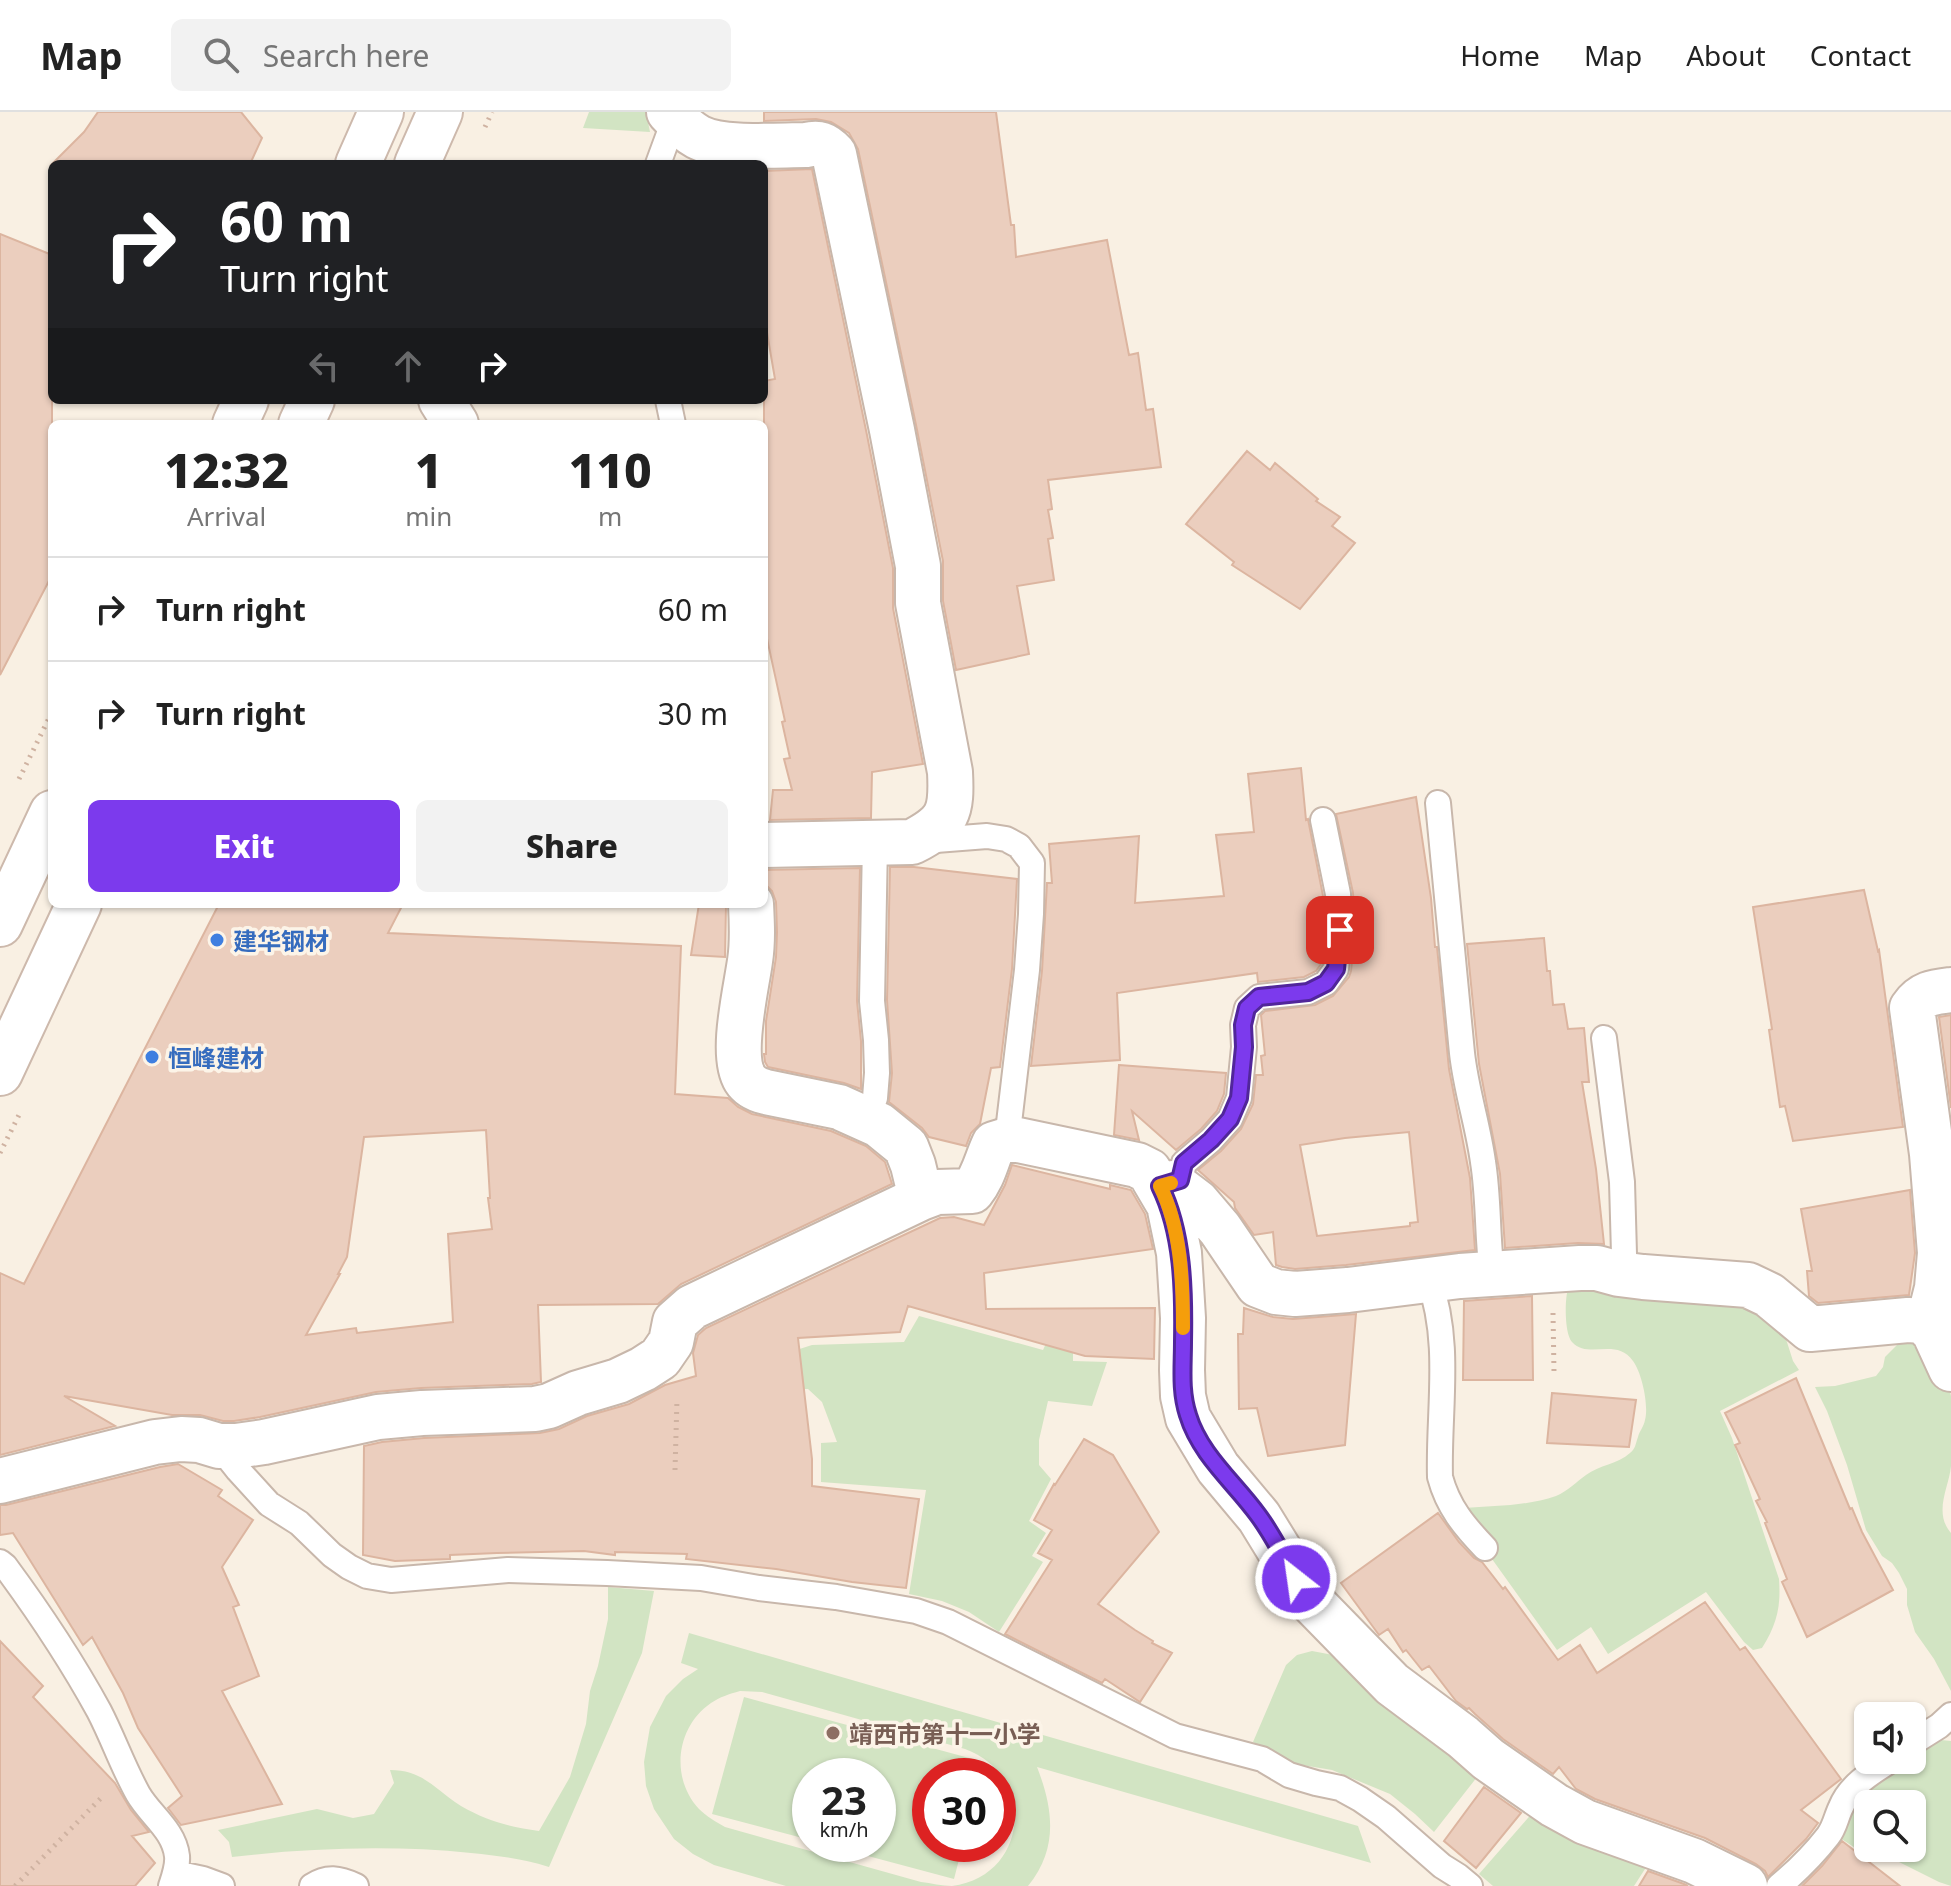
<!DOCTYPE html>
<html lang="en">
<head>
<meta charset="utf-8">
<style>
  body { margin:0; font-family:"Noto Sans","Noto Sans SC",sans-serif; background:#f2f2f2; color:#222; height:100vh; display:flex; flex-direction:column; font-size:30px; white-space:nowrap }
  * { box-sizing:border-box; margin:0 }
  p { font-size:26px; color:#767676 }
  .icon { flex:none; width:44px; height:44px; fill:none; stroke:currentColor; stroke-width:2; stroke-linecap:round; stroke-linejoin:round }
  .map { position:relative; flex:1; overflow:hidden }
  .drawer { position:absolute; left:48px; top:308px; width:720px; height:488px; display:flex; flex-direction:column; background:#fff; border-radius:12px; box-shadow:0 2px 6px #0004 }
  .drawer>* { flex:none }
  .top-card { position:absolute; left:48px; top:48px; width:720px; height:244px; border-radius:12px; box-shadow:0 2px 6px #0004; background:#202124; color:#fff; overflow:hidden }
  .tools { position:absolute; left:1854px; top:1590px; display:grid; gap:16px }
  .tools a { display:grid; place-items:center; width:72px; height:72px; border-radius:12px; background:#fff; box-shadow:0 2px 6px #0004; font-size:40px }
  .speed { position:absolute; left:792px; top:1646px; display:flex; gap:16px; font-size:40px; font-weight:700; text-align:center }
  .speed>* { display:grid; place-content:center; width:104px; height:104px; border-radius:50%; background:#fff; box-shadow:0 2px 6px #0004; line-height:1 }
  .speed small { font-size:20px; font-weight:400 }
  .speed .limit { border:12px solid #d22; background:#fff; color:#111 }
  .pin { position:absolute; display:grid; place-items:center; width:68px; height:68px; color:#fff; margin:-34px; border-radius:16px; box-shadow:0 4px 12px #0006 }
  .me { position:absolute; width:88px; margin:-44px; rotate:330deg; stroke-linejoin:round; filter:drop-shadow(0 0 6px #0008) }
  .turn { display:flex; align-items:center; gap:28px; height:168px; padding:0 40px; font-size:36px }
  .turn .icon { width:104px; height:104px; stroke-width:2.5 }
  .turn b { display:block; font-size:56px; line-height:68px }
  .lanes { display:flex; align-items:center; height:76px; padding:0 40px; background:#0003; justify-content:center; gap:40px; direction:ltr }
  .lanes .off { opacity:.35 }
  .eta { display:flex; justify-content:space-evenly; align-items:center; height:136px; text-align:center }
  .eta b { font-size:48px; font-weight:800; line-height:56px }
  .primary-button { display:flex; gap:16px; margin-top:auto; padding:16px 40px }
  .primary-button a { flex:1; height:92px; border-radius:12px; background:#7c3aed; color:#fff; font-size:32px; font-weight:800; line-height:92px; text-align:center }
  .primary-button a+a { background:#f2f2f2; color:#222 }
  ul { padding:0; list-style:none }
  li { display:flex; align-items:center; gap:24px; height:104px; padding:0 40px; border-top:2px solid #e0e0e0 }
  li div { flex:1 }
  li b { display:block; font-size:30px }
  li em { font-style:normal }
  header { display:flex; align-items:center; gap:48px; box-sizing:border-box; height:112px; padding:0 40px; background:#fff; border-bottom:2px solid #e0e0e0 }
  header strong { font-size:38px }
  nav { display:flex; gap:44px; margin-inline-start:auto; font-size:28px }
  .search { width:560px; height:72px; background:#f2f2f2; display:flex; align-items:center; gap:20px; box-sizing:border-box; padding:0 28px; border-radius:12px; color:#767676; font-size:30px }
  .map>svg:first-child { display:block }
  .green { fill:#d2e4c3; fill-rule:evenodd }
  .building { fill:#ebcebe; stroke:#dcb5a0; stroke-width:2; fill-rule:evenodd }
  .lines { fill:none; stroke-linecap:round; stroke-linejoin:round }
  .service-casing { stroke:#c8b7ab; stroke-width:28 }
  .minor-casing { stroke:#c8b7ab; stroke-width:48 }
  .secondary-casing { stroke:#cdb9ac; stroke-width:48 }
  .path { stroke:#cfb2a1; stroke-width:5; stroke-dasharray:2 6; stroke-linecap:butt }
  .service { stroke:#fff; stroke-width:24 }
  .minor { stroke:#fff; stroke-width:44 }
  .secondary { stroke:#fff; stroke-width:44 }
  .route-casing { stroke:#51269a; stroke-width:20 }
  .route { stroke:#7c3aed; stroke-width:14 }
  .slow { stroke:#f59e0b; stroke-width:14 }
  .shop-dot { fill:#3f7fe0; stroke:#fcf4e8; stroke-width:3 }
  .education-dot { fill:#8d6e63; stroke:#fcf4e8; stroke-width:3 }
  .labels { text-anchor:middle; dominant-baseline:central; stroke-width:7; stroke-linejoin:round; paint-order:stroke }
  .shop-label { font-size:24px; font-weight:bold; fill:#366cbe; stroke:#fcf4e8; text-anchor:start }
  .education-label { font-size:24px; font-weight:bold; fill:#785e54; stroke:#fcf4e8; text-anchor:start }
</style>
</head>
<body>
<header>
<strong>Map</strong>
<div class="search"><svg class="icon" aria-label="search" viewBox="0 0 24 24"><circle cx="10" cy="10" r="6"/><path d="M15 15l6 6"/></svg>Search here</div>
<nav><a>Home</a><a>Map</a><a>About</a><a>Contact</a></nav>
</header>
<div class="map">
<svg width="1951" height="1774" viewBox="0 0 1951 1774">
  <rect width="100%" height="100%" fill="#f9f0e3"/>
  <path class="green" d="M589,0H646L650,20L583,16Z
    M1570,1171L1756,1194L1780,1216L1786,1227L1793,1249L1799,1258L1720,1299L1732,1326L1779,1467C1781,1495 1777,1512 1762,1536L1753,1538L1744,1530L1706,1480L1608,1542L1591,1515L1557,1538L1492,1447L1496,1442L1493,1434L1464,1396C1494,1394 1527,1394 1556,1384C1568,1379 1576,1370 1586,1363C1599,1353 1618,1352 1630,1341C1636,1336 1635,1333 1638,1325C1639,1320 1644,1314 1645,1308C1649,1294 1642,1261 1633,1249C1616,1225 1589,1248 1572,1230C1564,1222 1564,1181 1570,1171Z
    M919,1204L1043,1238L1050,1223H1073V1249L1107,1250L1092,1294L1048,1289L1039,1328V1353L1051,1367L1029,1409L1046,1421L1032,1444L1043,1450L999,1520L969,1500L942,1489L909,1482L926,1378L821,1370V1331L837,1330L822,1290L808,1277H789L784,1242L812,1233L904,1230Z
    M1905,1225H1915C1927,1242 1948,1263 1951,1284C1951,1302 1951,1336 1951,1354C1949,1376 1933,1400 1951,1421V1579L1934,1547L1915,1520L1907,1493V1477L1899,1461L1892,1451L1882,1444L1866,1418L1847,1353L1827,1299L1815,1275L1835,1274L1876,1264L1883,1255L1885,1245Z
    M608,1475L654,1479L642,1541L549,1755C521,1746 499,1744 471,1741C392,1733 310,1736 232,1745L229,1730L218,1718L317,1697L353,1706L374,1702L394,1671L390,1658C424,1658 435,1678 461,1694C487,1709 510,1715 539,1719L570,1665L586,1612L590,1579L598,1554L608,1507Z
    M689,1521L1358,1714L1371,1751L1037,1655C1053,1696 1059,1736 1028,1774H786L714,1753L693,1742L674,1727L654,1697L646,1674L644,1650L650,1615L666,1584L683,1567L698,1557L681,1551ZM740,1579L762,1580L965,1637C1037,1663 1029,1764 952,1774C942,1774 931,1771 921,1770L725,1715C716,1710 706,1704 699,1697C670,1666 676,1615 711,1591C720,1585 729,1582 740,1579Z
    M1312,1539L1349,1546L1481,1660L1434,1720L1415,1702L1390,1682L1332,1658L1296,1652L1253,1630L1286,1553L1297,1543Z
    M744,1585L984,1650L981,1664H930V1732H963L954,1767L823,1732H878V1664H810V1728L712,1702Z
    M1931,1627L1951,1629V1774L1939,1770L1873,1737L1866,1743L1840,1726L1844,1700L1902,1648H1912V1640ZM1868,1692H1912V1736H1868Z
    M1535,1698L1654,1743L1634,1774H1493L1479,1762Z"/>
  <path class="building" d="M98,0H241L262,26L250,52H52L84,20Z
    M764,0H996L1011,113H1014L1016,145L1107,128L1129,243L1138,241L1146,298L1153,297L1161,355L1048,368L1052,397L1048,398L1053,426L1048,427L1054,468L1017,474L1029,542L956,558L943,489V449L916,313L858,37L849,21L831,10L816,7L764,9Z
    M812,57L867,323L893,456V496L923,652L872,660L871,706L770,708L773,678H792L784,647L790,646L782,610L785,609L764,513V269L775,267L764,203V59Z
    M0,122L52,143V463L0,563Z
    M1247,339L1270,358L1275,351L1318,387L1316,389L1340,405L1332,414L1355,431L1300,497L1232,453L1234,450L1186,412Z
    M1301,656L1306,708L1308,707L1323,784L1325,818L1321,852L1316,859L1304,865L1258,870L1257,861L1117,881L1120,948L1031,954L1042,859L1047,771H1052L1049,732L1139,724L1135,791L1224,784L1216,723L1254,720L1248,662Z
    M1416,685L1431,786L1435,835H1437L1449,957L1470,1066L1475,1138L1346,1153L1295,1157L1282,1155L1276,1153L1273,1120L1254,1123L1235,1096L1234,1090L1198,1058L1221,1039L1241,1017L1253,992L1256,963H1263L1261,944L1265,943L1261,903L1265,899L1315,893L1333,884L1349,865L1351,859L1355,819L1353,781L1336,702ZM1409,1020L1418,1110L1410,1111V1114L1317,1124L1300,1033L1345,1026Z
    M890,755H914L1017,767L1012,857L1000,955L991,956L980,1012L971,1021L966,1034L929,1025L922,1016L889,990L892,961L887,888Z
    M860,756L857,889L861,929V977L844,971L768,955L765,950L764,942H766V909L776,845L777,820L776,790L772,779L764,771V758Z
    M1864,778L1878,839L1879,838L1903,1015L1793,1029L1785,994L1780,995L1769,918L1772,917L1753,795Z
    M219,792H403L388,821L681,834L675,982L728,986L738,995L752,1002L831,1019L866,1034L885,1050L892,1072L681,1172L658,1192L538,1193L541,1270L532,1272L421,1276L376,1280L260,1305L234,1309H223L200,1303H172L64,1284L115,1314L0,1343V1161L24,1172ZM486,1018L490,1086H488L492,1117L448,1122L453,1210L357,1221L356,1216L306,1223L340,1162H338L347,1145L364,1025Z
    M699,792H726L725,845L691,843Z
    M1544,826L1547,859H1550L1553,893L1564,892L1568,917L1584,916L1589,970H1582L1596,1057L1604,1132L1578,1131L1505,1136L1500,1062L1479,952L1467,832Z
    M1951,903V996L1939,905Z
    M1119,953L1226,961L1224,982L1217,999L1201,1017L1176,1038L1132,999L1139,1028L1114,1023Z
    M1012,1053L1110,1077V1073L1131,1078L1145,1102L1153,1137L984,1161L986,1197L1155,1196L1154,1247L1085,1244L908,1194L900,1220L798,1226L812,1347V1374L919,1387L906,1476L852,1470L776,1457L686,1447L687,1442L615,1440V1443L584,1439L497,1441L450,1443V1447L395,1449L363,1443L364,1334L382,1330L424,1326L540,1321L559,1317L587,1304L629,1292L665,1273L696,1264L693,1241L698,1223L706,1216L940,1106L954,1105L984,1113L1005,1073Z
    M1910,1078L1915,1141L1909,1183L1818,1191L1809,1184L1807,1159H1812L1801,1097Z
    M1532,1184L1533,1268H1463L1464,1189Z
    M1244,1196L1273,1205L1293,1207L1356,1202L1345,1333L1268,1344L1257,1296L1239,1297L1238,1222H1243Z
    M1796,1266L1850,1397L1852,1396L1862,1420L1893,1478L1807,1525L1782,1470L1787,1467L1765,1411L1767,1410L1756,1389L1760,1387L1735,1333L1740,1331L1725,1301Z
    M1552,1281L1636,1288L1629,1335L1547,1331Z
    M1084,1327L1113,1343L1159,1420L1098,1492L1135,1518L1153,1529L1152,1531L1172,1541L1140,1590L1105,1567L1102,1571L1005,1522L1052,1448L1038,1441L1052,1418L1034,1408L1054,1372L1055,1373Z
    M178,1352L222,1378L218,1384L253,1408L222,1455L239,1493L233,1495L259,1564L222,1579L282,1692L181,1713L168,1696L182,1684L138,1616L123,1581L92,1525L83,1533L13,1421L0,1423V1393H6L160,1355Z
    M1438,1401L1459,1430L1474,1446L1482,1450L1503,1477L1505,1475L1558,1548L1580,1533L1597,1561L1705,1490L1740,1538L1745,1535L1841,1667L1801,1698L1818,1711L1806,1727L1768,1765L1765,1759L1756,1752L1705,1726L1595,1687L1576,1677L1559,1655L1553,1662L1503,1627L1475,1602L1469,1596L1467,1597L1456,1589L1429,1554L1422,1558L1406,1538L1403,1540L1388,1517L1379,1523L1341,1471Z
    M0,1529L43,1574L33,1585L115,1671L131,1698L149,1720L132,1724L155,1751L135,1774H0Z
    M1484,1675L1521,1701L1476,1756L1444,1729Z
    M1842,1729L1900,1774H1802L1822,1754Z
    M1648,1759L1684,1772L1688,1774H1639Z"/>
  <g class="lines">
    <defs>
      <path id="service" d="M658,52L669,22L678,10
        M668,288L673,312
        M1438,691L1462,941C1466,978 1478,1013 1483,1050C1489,1087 1487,1125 1492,1162
        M923,729L987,724L1006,727L1019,734L1032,751L1031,802L1027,858L1007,1028
        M1604,926L1622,1070L1624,1142L1619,1162
        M867,1006L875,986L877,961L876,928L872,889L875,731
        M1172,1071L1180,1068L1184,1051L1211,1028L1230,1007L1239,986L1244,935L1243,913L1247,896L1259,885L1308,880L1326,871L1336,857L1340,818L1338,782L1323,708
        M1429,1168C1452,1231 1438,1300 1440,1365C1448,1395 1464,1414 1485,1436
        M219,1334L238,1358L269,1392L299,1411L332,1443L349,1455L367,1464L391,1468L508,1458L607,1461L701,1466L759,1476L836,1485L916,1499L948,1510L1175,1624L1262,1647L1289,1663L1316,1671L1340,1676L1360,1687L1386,1705L1442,1754L1458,1764L1470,1774
        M0,1450L5,1454C39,1500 71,1548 99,1599C113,1626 123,1655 138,1682C150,1703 174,1718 177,1744C178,1754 174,1765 171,1774
        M1912,1631L1939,1614L1951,1603
        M175,1761L203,1767L222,1774
        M312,1774C327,1764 339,1766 356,1774
        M1779,1774C1797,1759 1814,1742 1828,1724C1835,1715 1836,1705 1841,1695C1850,1673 1872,1660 1891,1648"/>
      <path id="minor" d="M669,0C677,9 687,19 698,25C723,38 777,33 806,33C819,30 825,32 834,42L892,318L918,454V491L950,660C952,700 949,711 912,730L764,733
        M441,288L456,312
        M751,792C752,811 753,830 750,849C746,878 730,943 745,967C750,975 758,978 766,980L839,995L879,1013L906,1035L913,1053L921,1086
        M1160,1074L1172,1071L1197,1090L1220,1117L1258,1173L1276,1180L1295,1182L1348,1178L1460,1164L1580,1156H1597L1619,1162L1643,1165L1748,1173L1769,1183L1810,1217L1908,1208L1923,1209L1934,1220L1951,1257
        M1923,1209L1932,1196L1937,1176L1940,1141L1932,1042L1912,896C1922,881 1934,880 1951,878
        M0,1369L155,1330L181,1327L199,1328L219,1334H236L264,1330L378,1305L422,1301L535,1297L549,1294L578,1281L618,1269L643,1257L660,1246L671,1230L675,1210L692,1195L921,1086L937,1080L972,1079C984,1064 986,1049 994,1032L1007,1028H1018L1137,1053L1149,1059L1169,1093L1179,1141L1183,1206L1182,1258L1183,1284L1188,1306L1218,1356L1259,1405L1310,1488L1392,1572L1463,1625L1488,1647L1554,1693L1585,1710L1694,1749L1745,1774"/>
      <path id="secondary" d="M358,52L381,0
        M417,52L440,0
        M235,312L246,288
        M301,312L312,288
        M0,812L52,701
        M0,961L79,792"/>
    </defs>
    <use href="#service" class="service-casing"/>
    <use href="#minor" class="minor-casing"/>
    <use href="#secondary" class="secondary-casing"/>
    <path class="path" d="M485,15L492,0
      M19,667L52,600
      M0,1041L19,1003
      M1553,1201L1554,1260
      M675,1358L677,1287
      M15,1774L101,1686"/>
    <use href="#service" class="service"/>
    <use href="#minor" class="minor"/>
    <use href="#secondary" class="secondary"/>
  </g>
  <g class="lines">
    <defs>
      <path id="route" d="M1296,1467C1284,1446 1273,1423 1258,1403C1235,1371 1200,1343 1188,1303C1180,1279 1183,1255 1183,1230C1184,1178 1183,1121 1160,1074L1180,1068L1184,1051L1211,1028L1230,1007L1239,986L1244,935L1243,913L1247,896L1259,885L1308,880L1326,871L1336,857L1340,818"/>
    </defs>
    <use href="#route" class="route-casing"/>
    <use href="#route" class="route"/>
    <path class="slow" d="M1171,1071L1160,1074C1181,1116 1183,1169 1183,1216"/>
  </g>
  <g class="shop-dot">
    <circle cx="217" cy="828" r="8"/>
    <circle cx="152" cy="945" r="8"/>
  </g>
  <circle class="education-dot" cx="833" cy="1621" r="8"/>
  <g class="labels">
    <g class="shop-label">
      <text x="233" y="828">建华钢材</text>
      <text x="168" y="945">恒峰建材</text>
    </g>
    <g class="education-label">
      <text x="849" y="1621">靖西市第十一小学</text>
    </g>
  </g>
</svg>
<div class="tools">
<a><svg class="icon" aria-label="sound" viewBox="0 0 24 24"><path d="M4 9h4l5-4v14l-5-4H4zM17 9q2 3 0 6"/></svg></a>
<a><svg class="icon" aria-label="search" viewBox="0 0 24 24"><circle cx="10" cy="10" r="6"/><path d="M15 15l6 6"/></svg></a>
</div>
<div class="speed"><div>23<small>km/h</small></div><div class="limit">30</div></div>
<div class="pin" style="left:1340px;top:818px;background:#d93025"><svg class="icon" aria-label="arrive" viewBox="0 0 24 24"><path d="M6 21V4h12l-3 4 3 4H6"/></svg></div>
<svg class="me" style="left:1296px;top:1467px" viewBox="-20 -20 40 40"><circle r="17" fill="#7c3aed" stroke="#fff" stroke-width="3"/><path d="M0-11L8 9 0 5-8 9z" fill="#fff"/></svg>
<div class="top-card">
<div class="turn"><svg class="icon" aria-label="right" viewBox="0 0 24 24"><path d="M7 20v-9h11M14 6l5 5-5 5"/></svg><div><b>60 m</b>Turn right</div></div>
<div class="lanes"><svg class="icon off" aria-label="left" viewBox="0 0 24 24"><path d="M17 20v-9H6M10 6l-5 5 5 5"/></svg><svg class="icon off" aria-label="ahead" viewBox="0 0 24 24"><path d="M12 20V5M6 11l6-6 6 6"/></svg><svg class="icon" aria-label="right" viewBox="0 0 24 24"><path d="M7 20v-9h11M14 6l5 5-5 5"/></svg></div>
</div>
<section class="drawer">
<div class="eta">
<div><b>12:32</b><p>Arrival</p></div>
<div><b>1</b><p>min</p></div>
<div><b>110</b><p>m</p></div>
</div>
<ul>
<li><svg class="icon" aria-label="right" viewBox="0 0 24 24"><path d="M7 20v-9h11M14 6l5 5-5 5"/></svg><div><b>Turn right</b></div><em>60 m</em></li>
<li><svg class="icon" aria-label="right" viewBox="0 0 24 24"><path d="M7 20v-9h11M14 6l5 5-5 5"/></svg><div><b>Turn right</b></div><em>30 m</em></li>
</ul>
<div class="primary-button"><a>Exit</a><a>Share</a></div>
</section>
</div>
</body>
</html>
